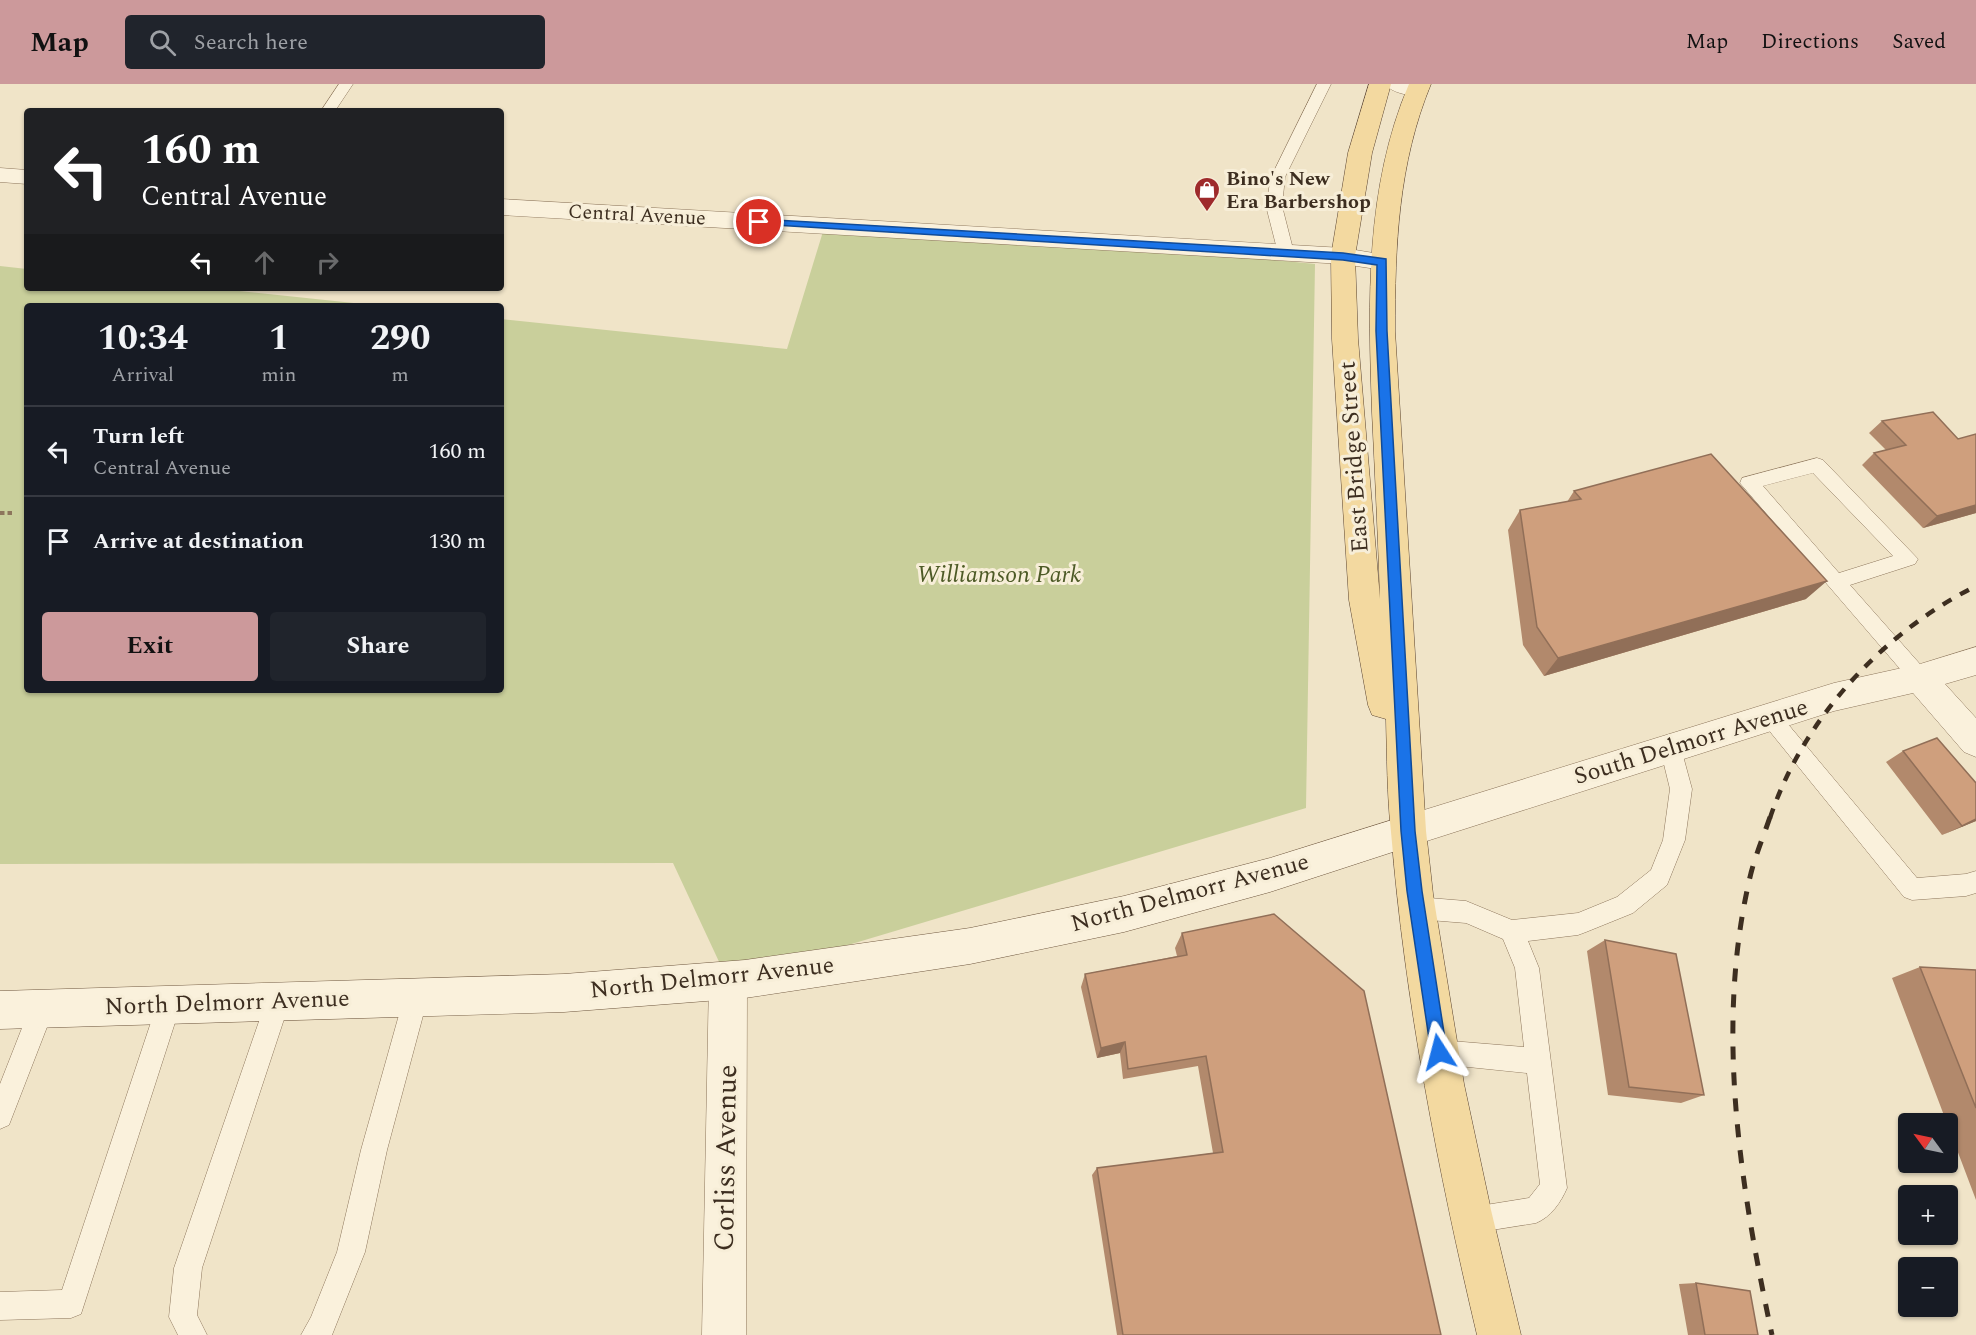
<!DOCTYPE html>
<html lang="en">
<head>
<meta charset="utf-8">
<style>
  body { margin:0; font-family:Spectral,serif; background:#20242c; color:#f1f3f6; height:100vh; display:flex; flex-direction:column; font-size:22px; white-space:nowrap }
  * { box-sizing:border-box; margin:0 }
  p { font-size:20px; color:#9ea1a6 }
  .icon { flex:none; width:33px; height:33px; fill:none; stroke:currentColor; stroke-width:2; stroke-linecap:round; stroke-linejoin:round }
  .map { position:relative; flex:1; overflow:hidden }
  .details { position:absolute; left:24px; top:219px; width:480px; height:390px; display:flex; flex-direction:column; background:#171b24; border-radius:6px; box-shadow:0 2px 4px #0004 }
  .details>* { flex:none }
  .top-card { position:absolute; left:24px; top:24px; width:480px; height:183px; border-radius:6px; box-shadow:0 2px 4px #0004; background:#202124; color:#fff; overflow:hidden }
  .needle { width:39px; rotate:303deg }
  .controls { position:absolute; left:1898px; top:1029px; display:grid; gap:12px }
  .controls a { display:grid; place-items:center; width:60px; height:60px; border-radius:6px; background:#171b24; box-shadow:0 2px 4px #0004; font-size:30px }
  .pin { position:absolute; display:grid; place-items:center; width:51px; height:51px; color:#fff; margin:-26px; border:3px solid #fff; border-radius:50%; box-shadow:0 2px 6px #0007 }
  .me { position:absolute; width:66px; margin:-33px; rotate:351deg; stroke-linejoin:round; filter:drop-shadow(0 0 4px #0008) }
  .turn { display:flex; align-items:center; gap:21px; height:126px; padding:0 18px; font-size:27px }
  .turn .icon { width:78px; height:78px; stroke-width:2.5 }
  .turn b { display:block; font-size:42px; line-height:51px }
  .lanes { display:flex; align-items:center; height:57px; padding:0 18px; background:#0003; justify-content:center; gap:30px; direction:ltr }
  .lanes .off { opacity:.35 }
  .eta { display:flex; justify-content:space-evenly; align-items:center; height:102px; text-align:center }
  .eta b { font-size:36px; font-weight:700; line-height:42px }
  .button { display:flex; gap:12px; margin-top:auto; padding:12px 18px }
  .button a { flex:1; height:69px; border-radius:6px; background:#cc999b; color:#111; font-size:24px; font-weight:700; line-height:69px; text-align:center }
  .button a+a { background:#20242c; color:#f1f3f6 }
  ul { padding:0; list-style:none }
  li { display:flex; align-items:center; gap:18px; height:90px; padding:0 18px; border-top:2px solid #363941 }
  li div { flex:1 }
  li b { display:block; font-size:22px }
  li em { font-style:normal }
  header { display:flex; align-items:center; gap:36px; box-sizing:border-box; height:84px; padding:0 30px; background:#cc999b; color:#111 }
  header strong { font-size:28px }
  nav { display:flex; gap:33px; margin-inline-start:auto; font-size:21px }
  .search { width:420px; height:54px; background:#20242c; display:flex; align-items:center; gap:15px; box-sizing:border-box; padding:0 21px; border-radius:6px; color:#9ea1a6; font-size:22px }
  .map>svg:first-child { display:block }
  .green { fill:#c9cf9b }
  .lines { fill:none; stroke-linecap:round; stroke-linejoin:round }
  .lane-casing { stroke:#8d765c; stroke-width:1 }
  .street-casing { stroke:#8d765c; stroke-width:1 }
  .secondary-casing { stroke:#6f573f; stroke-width:1 }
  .primary-casing { stroke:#5b4430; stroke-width:1 }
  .path { stroke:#8d765c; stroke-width:4; stroke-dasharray:4.5 3; stroke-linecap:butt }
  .lane { fill:#faf1dc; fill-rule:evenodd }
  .street { fill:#faf1dc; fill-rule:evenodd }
  .secondary { fill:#faf1dc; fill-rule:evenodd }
  .primary { fill:#f3d9a0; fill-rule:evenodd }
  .rail-far1 { stroke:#3d2e20; stroke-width:4.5; stroke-dasharray:10 10; stroke-linecap:butt }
  .rail { stroke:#3d2e20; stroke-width:5; stroke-dasharray:13 13; stroke-linecap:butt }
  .wall { fill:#b2896c }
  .shaded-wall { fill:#916f58 }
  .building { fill:#cf9f7d; stroke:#916f58; stroke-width:1.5 }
  .route { fill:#1a73e8; stroke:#114b97; stroke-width:1.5 }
  .labels { text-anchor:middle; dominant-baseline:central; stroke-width:6; stroke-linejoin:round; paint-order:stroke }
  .far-poi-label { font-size:20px; font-weight:bold; fill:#3d2e20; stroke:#f7eed8; text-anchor:start }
  .far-street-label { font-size:20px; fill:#3d2e20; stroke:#f7eed8 }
  .street-label { font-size:24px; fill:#3d2e20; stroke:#f7eed8 }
  .park-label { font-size:24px; font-style:italic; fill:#4d5a26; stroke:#f7eed8 }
  .near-street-label { font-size:28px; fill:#3d2e20; stroke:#f7eed8 }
</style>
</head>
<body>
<header>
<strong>Map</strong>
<div class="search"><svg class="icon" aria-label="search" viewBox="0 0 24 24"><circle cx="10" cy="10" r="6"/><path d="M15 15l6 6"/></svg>Search here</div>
<nav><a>Map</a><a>Directions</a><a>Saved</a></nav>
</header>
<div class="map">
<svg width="1976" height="1251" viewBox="0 0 1976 1251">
  <rect width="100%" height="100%" fill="#f0e4c8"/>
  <path class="green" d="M825,141L1080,157L1315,180L1306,724L728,897L673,779L0,780V182L27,185V204H211L382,222H27V606H501V235L787,265Z"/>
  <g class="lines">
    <defs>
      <path id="lane" d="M339,0H353L335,27H321Z
        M1317,0H1331L1285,93L1282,122L1294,169L1286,174L1278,169L1266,122L1271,93Z
        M1817,374L1823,376L1918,475L1915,480L1850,501L1927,588L1930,594L1927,600L1920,603L1913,600L1740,399L1742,394ZM1813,389L1893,472L1839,489L1763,402Z
        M1770,624L1777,627L1917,794L1966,790L1976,787V809L1966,812L1912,816L1904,813L1763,639L1759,633L1763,627Z
        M1671,655L1679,657L1692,705L1685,756L1667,801L1633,829L1586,848L1578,851L1528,857L1539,884L1567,1104C1561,1118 1551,1133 1536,1139L1473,1149L1464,1145L1460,1136L1464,1127L1473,1123L1529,1114L1540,1100L1527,989L1439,980L1430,977L1427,968L1430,959L1439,956L1524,963L1515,884L1503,855L1466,839L1417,835L1409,832L1405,824L1409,816L1417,813L1466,817L1512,836L1578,829L1617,813L1651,786L1663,756L1670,705L1660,664L1663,657Z
        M416,901L425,904L428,913L387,1066L365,1168L332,1251H301L311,1233L337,1168L361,1066L404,913L407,904Z
        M278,905L287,908L290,917L202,1184L197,1231L207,1251H178L169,1233L174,1184L266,917L269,908Z
        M169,908L178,911L181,920L81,1230L71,1234L0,1236V1208L62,1206L157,920L160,911Z
        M42,913L51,916L54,925L9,1041L0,1045V1000L33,916Z"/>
      <path id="street" d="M1385,0H1420L1428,6L1425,11C1414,13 1392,10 1385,0Z
        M0,84L27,86V100L0,98Z
        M501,115L1343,164L1392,172L1396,178L1392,184L1383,186L1343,180L501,131Z
        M1976,563V591L1945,600L1976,634V673L1964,668L1913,609L1834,627L1408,763L1396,758L1390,747L1396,736L1408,731L1834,599L1920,580Z
        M728,878L741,884L747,897L746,1251H702L709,897L715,884Z"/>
      <path id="secondary" d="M1408,731L1420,736L1426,747L1420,758L1408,763L1270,808L1124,848L970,880L745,914L564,928L0,945V907L564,890L745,876L970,844L1124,812L1270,774Z"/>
      <path id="primary" d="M1369,0H1391L1372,69L1355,172L1358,255L1380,515C1378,452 1375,390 1372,328C1368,216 1365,104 1409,0H1431C1398,80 1395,162 1395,247L1426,747L1433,810L1464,1000L1491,1126L1521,1251H1477C1438,1086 1405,918 1391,748C1387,711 1387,672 1386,635L1372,631L1368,621L1349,516L1332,255L1331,172L1348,69Z"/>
    </defs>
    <use href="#lane" class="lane-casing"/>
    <use href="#street" class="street-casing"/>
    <use href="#secondary" class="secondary-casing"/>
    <use href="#primary" class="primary-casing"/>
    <path class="path" d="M0,429H15"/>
    <use href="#lane" class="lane"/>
    <use href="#street" class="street"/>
    <use href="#secondary" class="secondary"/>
    <use href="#primary" class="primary"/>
    <path class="rail-far1" d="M1770,734C1803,635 1882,549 1976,502"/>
    <path class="rail" d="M1770,733C1764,751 1756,770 1751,789C1714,941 1740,1100 1772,1251"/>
  </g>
  <path class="wall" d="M1882,337L1976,429L1923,444L1862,381L1874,369L1886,366L1869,349Z
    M1574,407L1806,515L1544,592L1523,561L1508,446L1520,426L1567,418Z
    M1903,667L1976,699V737L1942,751L1886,678Z
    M1182,849L1441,1251H1117L1092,1091L1097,1084L1213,1069L1198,982L1123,995L1120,969L1097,974L1081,903L1085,890L1177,872L1175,864Z
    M1605,856L1704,1011L1681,1019L1608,1011L1587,867Z
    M1920,883L1976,886V1116L1892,894Z
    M1696,1199L1758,1251H1688L1679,1200Z"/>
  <path class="shaded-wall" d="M1976,421V429L1923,444L1937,432Z
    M1827,497L1806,515L1544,592L1558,574Z
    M1976,735V737L1942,751L1962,742Z
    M1125,958L1120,969L1097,974L1101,964Z"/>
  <path class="building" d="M1933,328L1958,355L1976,350V421L1937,432L1874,369L1906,361L1882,337Z
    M1711,370L1827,497L1558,574L1537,543L1520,426L1581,415L1574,407Z
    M1937,654L1976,699V735L1962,742L1903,667Z
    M1274,830L1364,907L1441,1251H1123L1097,1084L1223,1068L1206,972L1128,985L1125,958L1101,964L1085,890L1187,871L1182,849Z
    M1605,856L1676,870L1704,1011L1629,1003Z
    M1920,883L1976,886V1024Z
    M1696,1199L1750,1207L1758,1251H1705Z"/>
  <path class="route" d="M759,135L1343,169L1386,175L1387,247L1415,747L1422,807L1447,968L1445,973L1439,976L1434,973L1431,968L1407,807L1401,747L1376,247L1377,181L1343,176L756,140V136Z"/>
  <defs>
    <symbol id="shop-pin" viewBox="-11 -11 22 30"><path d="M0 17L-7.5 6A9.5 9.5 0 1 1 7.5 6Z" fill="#9e2a2b" stroke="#f7eed8"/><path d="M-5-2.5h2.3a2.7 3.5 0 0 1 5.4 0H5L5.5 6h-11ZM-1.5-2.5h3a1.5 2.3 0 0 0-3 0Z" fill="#fff"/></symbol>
  </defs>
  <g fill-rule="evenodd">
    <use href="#shop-pin" x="1192" y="91" width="30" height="40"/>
  </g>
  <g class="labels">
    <g class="far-poi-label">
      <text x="1226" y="95">Bino's New<tspan x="1226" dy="23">Era Barbershop</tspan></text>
    </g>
    <g class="far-street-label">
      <text transform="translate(637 131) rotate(3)">Central Avenue</text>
    </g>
    <g class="street-label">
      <text transform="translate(1354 373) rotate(-94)">East Bridge Street</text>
      <text transform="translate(1691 658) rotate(-17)">South Delmorr Avenue</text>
      <text transform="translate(1190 809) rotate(-15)">North Delmorr Avenue</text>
      <text transform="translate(712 894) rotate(-6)">North Delmorr Avenue</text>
      <text transform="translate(227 919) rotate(-2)">North Delmorr Avenue</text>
    </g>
    <g class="park-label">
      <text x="999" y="491">Williamson Park</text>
    </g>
    <g class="near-street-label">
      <text transform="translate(726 1074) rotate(-89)">Corliss Avenue</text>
    </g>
  </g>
</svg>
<div class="controls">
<a><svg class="needle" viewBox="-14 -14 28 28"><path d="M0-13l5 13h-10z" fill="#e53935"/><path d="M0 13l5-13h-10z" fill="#9ea1a6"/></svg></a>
<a>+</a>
<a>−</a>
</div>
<div class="pin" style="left:759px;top:138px;background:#d93025"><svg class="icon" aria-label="arrive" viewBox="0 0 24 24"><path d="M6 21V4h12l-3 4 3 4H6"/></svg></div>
<svg class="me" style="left:1439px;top:968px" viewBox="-20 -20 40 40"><path d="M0-17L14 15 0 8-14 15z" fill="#1a73e8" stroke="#fff" stroke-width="4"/></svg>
<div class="top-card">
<div class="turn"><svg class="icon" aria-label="left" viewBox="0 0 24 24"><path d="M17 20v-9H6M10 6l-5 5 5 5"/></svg><div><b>160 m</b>Central Avenue</div></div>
<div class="lanes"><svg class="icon" aria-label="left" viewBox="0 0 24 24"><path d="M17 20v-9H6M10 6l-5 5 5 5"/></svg><svg class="icon off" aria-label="ahead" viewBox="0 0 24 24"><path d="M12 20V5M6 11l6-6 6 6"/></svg><svg class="icon off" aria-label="right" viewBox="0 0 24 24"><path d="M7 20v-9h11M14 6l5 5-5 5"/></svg></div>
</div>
<section class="details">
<div class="eta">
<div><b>10:34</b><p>Arrival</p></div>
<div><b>1</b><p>min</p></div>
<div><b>290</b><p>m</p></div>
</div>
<ul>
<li><svg class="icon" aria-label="left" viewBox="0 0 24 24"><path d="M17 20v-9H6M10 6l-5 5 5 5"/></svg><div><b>Turn left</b><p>Central Avenue</p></div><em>160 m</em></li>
<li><svg class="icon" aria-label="arrive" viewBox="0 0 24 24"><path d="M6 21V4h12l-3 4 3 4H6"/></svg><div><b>Arrive at destination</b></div><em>130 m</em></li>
</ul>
<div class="button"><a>Exit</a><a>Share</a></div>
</section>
</div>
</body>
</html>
